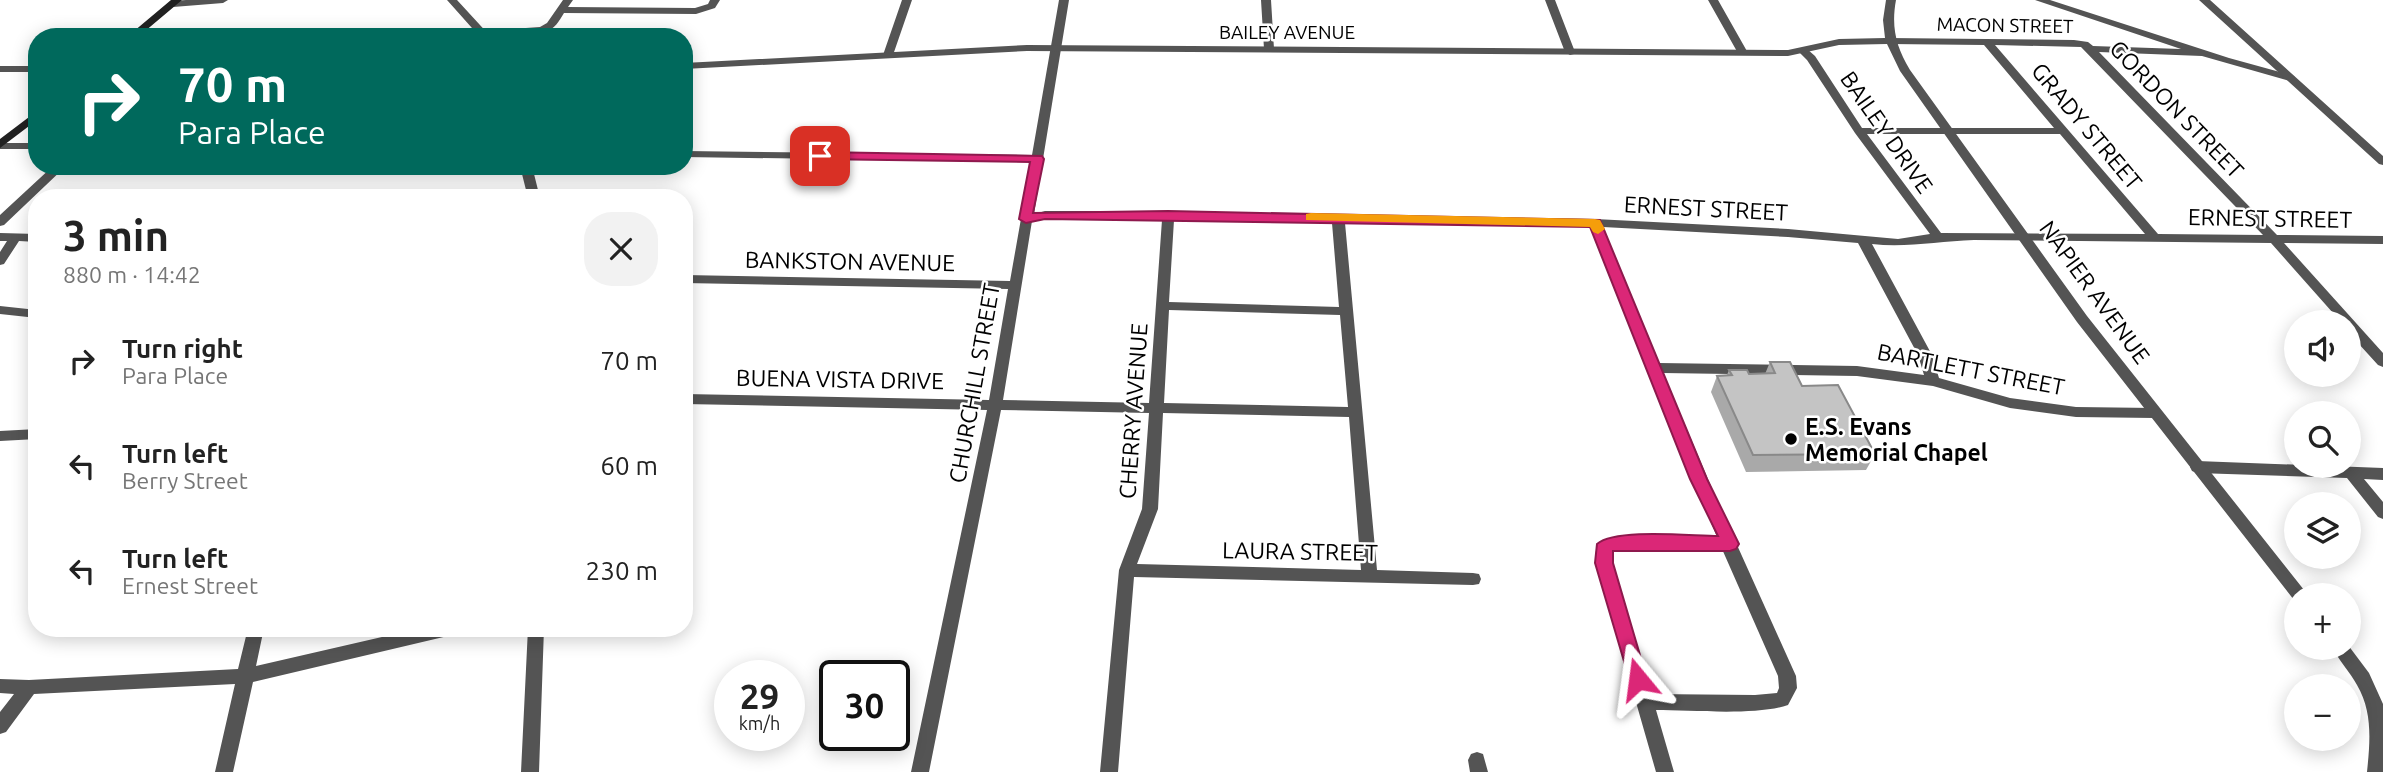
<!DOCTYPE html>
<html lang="en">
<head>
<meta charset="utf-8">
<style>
  body { margin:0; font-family:Ubuntu,sans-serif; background:#f2f2f2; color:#222; height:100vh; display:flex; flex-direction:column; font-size:26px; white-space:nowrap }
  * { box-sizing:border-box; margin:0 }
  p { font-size:23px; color:#767676 }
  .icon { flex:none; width:38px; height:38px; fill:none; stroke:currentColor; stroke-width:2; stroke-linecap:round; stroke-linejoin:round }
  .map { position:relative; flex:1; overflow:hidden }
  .panel { position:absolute; left:28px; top:189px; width:665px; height:448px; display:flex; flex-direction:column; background:#fff; border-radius:28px; box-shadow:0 4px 18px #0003 }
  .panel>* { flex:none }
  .top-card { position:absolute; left:28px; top:28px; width:665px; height:147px; border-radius:28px; box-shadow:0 4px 18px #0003; background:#00695c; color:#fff; overflow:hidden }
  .fabs { position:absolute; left:2284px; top:310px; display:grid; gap:14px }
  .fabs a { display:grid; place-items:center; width:77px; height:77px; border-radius:50%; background:#fff; box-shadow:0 4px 18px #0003; font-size:35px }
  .speed { position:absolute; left:714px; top:660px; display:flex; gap:14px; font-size:35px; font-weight:700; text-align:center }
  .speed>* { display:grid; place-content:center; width:91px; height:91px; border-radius:50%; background:#fff; box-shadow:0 4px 18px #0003; line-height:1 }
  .speed small { font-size:18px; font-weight:400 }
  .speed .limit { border:4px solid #111; border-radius:10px; background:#fff; color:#111 }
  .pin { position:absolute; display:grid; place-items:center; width:60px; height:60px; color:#fff; margin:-30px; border-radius:14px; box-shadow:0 4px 10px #0006 }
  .me { position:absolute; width:77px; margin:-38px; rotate:344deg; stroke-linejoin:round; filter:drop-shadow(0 0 5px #0008) }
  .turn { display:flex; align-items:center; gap:24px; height:147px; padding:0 35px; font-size:32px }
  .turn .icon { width:91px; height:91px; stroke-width:2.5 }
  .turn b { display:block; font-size:49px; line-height:60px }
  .round { display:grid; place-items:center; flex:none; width:74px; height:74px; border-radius:28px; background:#f2f2f2 }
  .overview { display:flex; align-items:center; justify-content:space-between; height:119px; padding:0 35px }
  h1 { font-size:42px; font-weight:700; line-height:52px }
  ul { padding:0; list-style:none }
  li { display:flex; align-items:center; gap:21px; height:105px; padding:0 35px }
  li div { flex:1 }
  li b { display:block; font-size:26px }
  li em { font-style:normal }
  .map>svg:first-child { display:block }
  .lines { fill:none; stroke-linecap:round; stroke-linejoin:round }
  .minor { fill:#545454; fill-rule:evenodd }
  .tertiary { fill:#545454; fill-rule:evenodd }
  .secondary { fill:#212121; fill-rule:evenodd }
  .wall { fill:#a9a9a9 }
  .building { fill:#c4c4c4; stroke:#898989; stroke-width:2 }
  .route { fill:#db2777; stroke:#8e194d; stroke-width:2 }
  .slow { fill:#f59e0b }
  .poi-dot { fill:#000; stroke:#fff; stroke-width:2.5 }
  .labels { text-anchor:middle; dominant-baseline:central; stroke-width:5; stroke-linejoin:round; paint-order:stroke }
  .far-street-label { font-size:19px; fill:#000; stroke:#fff }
  .street-label { font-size:23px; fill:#000; stroke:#fff }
  .poi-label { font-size:23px; font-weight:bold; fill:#000; stroke:#fff; text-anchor:start }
</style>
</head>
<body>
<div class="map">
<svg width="2383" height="772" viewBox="0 0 2383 772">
  <rect width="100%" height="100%" fill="#fff"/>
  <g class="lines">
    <path class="minor" d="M186,0H228L223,3L173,7L168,4L173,1Z
      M563,0H573L568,7L695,8L708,4L710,0H720L715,8L696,14L564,13C559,21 555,29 545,32C534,36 487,39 479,34L484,31L540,27L547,23Z
      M902,0H912L893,55L892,57H884L883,55Z
      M1059,0H1069L1034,214L1045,211H1087L1595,219L1788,229L1898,239L1930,234L1855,133L1807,60L1798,51L1799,49H1807L1815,56L1862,128H2054L1984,45L1889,44L1884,41L1889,38L2074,40L2088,42L2093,46L2181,49L2035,0H2050L2229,58L2294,76L2295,78L2290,81L2202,56L2099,52L2277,235L2383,236V244L2284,243L2383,353V367L2378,365L2348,332V322H2341L2271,243L1974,240C1939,241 1906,248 1872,244L1932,355L1939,378L2010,398L2076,407L2154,408L2161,413L2154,418L2076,417L2010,408L1933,386L1857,376L1663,373L1733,538L1738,543L1737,545L1796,676L1797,688L1788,705C1757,716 1690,710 1656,710L1674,772H1656L1596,563C1596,558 1595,551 1597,547C1607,531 1697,536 1717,537L1646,368L1590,227L1345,223L1377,570L1473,573L1479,574L1481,579L1479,584L1473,585L1134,577L1118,772H1100L1119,570L1142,509L1149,413L1001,410L929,772H911L987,410L684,404V394L989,400L1008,289L684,283V275L1010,281L1031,162L684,157V151L1032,155ZM1995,45L2081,47L2263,235L2158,234ZM1867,134H2060L2145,234L1941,233ZM1045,219L1162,220L1149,403L1003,400L1032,221ZM1174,220L1332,223L1339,307L1169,302ZM1603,227L1788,237L1858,243L1918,355L1924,375L1857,366L1659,363ZM1169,310L1340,315L1348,407L1164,403ZM1163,413L1349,417L1361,570L1137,564L1158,509ZM1644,548L1722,549L1778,676L1779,688L1777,693L1755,695L1651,694L1612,563V552Z
      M1261,0H1271L1274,49L1269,52L1264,49Z
      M1545,0H1555L1575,52L1574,54L1570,55L1565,52Z
      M1708,0H1718L1748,53L1747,55H1739Z
      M0,143H37V149H0Z
      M53,166H66L4,225L0,226V215Z
      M0,233L37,234V242L19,241L4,264L0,265V252L7,241H0Z
      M0,306L37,310V318L0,314Z
      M37,429V439L0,441V431Z
      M2197,461L2383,468V480L2364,479L2383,502V519L2378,517L2347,478L2197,473L2192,471L2190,467L2192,463Z
      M248,628H264L256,666L421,628H460L458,633L452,635L253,682L233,772H215L235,684L34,694L6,732L0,734V712L14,694L0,693V679L29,680L238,669Z
      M1477,752L1483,754L1488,772H1470L1468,760L1471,754Z"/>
    <path class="tertiary" d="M447,0H457L491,37H480Z
      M1886,0H1896C1891,27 1896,47 1910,70L2087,316L2308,595H2296V600H2294L2077,322L1900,71L1887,44L1839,45L1788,56L1027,51L684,69V63L1027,45L1788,50L1839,39L1885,38L1883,20Z
      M2199,0H2210L2383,156V165L2379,164Z
      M0,66H37V72H0Z
      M520,166H532L540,198H528Z
      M528,628H544L539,772H521Z
      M2348,645L2369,673L2383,704V772H2367C2370,742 2373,712 2357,685C2350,672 2339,661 2333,648H2348Z"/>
    <path class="secondary" d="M171,0H182L138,37H127Z
      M37,111V120L0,148V139Z"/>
  </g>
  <path class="wall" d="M1770,362L1802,386L1875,454L1866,470L1746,472L1711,392L1717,376L1727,375L1729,370L1749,374H1765Z"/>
  <path class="building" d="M1770,362H1790L1802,386L1838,385L1875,454L1753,455L1717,376L1732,375L1729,370H1747L1749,374L1775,373Z"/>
  <path class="route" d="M820,152L1042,156L1044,159L1033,213L1168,211L1600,220L1707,479L1739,544L1736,549L1730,551H1613V563L1647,679L1645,685L1638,687L1631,685L1595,563L1597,544C1616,528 1691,536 1718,536L1690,479L1590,227L1045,219L1026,223L1019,219L1030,162L815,159V153Z"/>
  <path class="slow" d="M1311,213L1595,219L1600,220L1605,229L1598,234L1593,232L1590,227L1306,220V214Z"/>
  <circle class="poi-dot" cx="1791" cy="439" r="7"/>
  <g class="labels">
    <g class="far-street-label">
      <text transform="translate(2005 25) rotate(1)">MACON STREET</text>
      <text x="1287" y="32">BAILEY AVENUE</text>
    </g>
    <g class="street-label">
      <text transform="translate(2177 109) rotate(46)">GORDON STREET</text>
      <text transform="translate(2087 126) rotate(50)">GRADY STREET</text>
      <text transform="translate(1887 132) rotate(55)">BAILEY DRIVE</text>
      <text transform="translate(1706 208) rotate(3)">ERNEST STREET</text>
      <text transform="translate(2270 218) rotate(1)">ERNEST STREET</text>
      <text transform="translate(850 261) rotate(1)">BANKSTON AVENUE</text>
      <text transform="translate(2095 292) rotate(54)">NAPIER AVENUE</text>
      <text transform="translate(1971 369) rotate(11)">BARTLETT STREET</text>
      <text transform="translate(840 379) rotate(1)">BUENA VISTA DRIVE</text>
      <text transform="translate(974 383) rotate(-80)">CHURCHILL STREET</text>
      <text transform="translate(1133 411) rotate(-86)">CHERRY AVENUE</text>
      <text transform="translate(1300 551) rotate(1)">LAURA STREET</text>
    </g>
    <g class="poi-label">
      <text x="1805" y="426">E.S. Evans<tspan x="1805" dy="26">Memorial Chapel</tspan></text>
    </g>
  </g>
</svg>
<div class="fabs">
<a><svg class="icon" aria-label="sound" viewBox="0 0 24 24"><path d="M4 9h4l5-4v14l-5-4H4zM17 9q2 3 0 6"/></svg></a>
<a><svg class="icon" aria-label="search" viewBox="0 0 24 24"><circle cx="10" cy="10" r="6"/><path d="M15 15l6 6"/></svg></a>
<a><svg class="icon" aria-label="layers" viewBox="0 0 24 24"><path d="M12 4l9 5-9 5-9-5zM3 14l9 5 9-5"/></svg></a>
<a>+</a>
<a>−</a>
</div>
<div class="speed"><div>29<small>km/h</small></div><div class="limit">30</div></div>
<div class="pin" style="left:820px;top:156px;background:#d93025"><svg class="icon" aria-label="arrive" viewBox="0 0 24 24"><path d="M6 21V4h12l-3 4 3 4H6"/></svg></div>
<svg class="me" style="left:1638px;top:679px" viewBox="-20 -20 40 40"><path d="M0-17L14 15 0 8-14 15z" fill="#db2777" stroke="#fff" stroke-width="4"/></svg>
<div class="top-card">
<div class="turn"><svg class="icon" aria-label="right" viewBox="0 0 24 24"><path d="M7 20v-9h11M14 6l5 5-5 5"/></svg><div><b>70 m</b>Para Place</div></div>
</div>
<section class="panel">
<div class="overview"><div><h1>3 min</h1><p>880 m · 14:42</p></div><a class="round"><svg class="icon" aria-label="close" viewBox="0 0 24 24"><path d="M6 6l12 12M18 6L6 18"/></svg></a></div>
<ul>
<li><svg class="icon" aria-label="right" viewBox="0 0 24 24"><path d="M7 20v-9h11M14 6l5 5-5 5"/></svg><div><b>Turn right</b><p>Para Place</p></div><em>70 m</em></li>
<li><svg class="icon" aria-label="left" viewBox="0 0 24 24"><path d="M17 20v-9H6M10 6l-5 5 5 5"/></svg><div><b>Turn left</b><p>Berry Street</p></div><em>60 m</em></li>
<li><svg class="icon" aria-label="left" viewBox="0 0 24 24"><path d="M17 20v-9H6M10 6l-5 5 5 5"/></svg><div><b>Turn left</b><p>Ernest Street</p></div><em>230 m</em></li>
</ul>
</section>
</div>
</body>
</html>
